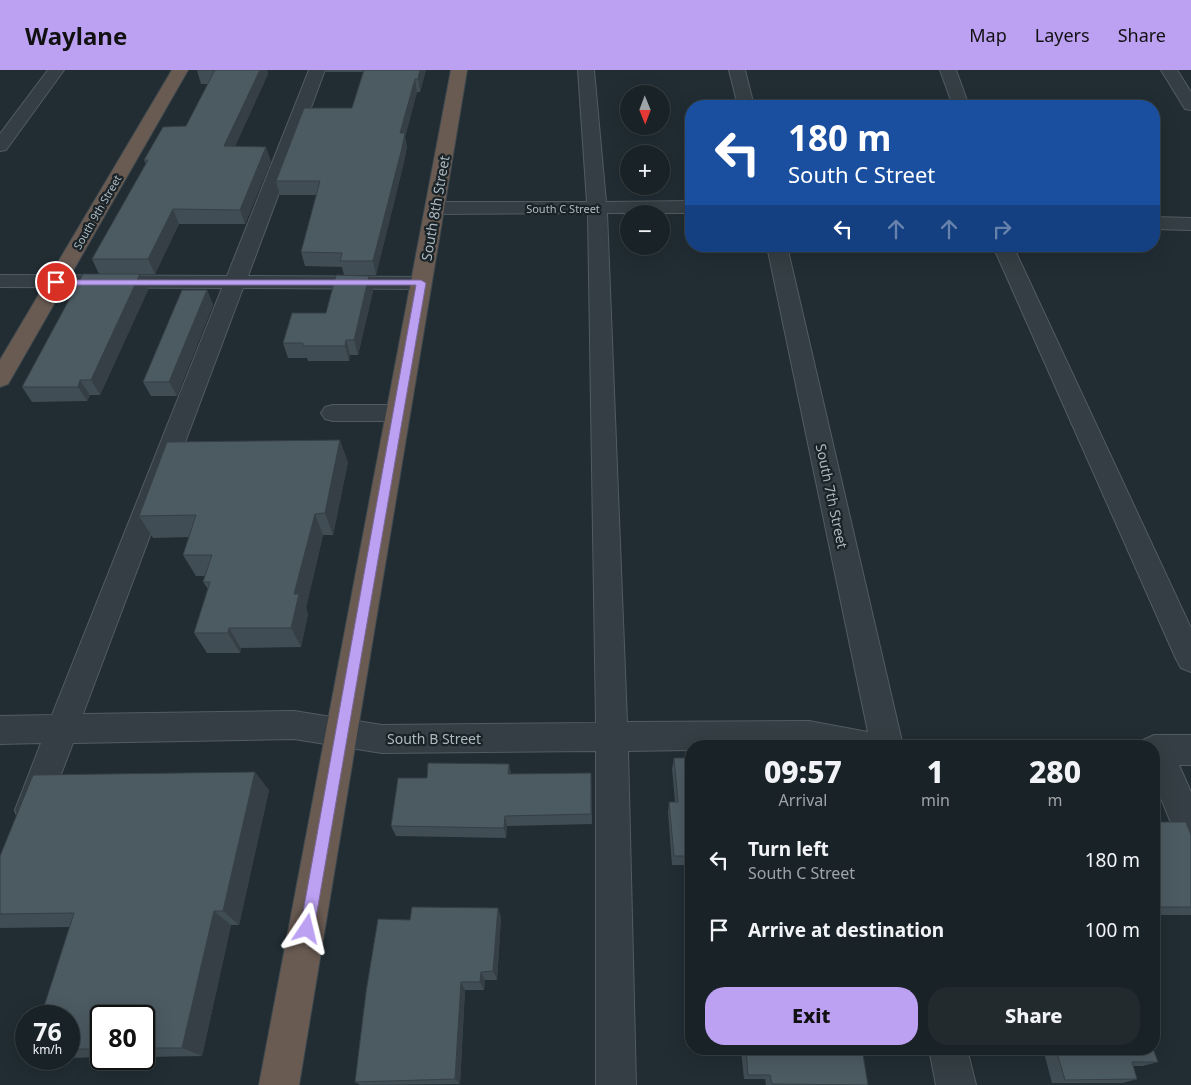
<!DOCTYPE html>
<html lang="en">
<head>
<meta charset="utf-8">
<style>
  body { margin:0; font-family:"Noto Sans",sans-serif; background:#222a2e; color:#f1f3f6; height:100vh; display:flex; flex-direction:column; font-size:19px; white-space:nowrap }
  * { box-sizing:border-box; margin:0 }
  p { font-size:16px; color:#9fa4a7 }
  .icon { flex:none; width:28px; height:28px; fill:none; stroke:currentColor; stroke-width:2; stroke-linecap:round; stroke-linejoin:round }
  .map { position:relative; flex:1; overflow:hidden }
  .panel { position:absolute; left:685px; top:670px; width:475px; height:315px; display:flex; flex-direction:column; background:#192226; border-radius:20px; box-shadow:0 5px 20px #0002,0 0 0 1px #373f43 }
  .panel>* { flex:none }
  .guide { position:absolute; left:685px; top:30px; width:475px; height:152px; border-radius:20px; box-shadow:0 5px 20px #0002,0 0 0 1px #373f43; background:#1a4fa0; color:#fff; overflow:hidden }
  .needle { width:32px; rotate:179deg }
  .tools { position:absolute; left:620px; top:15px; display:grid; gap:10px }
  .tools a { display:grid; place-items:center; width:50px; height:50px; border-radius:50%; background:#192226; box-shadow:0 5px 20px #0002,0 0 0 1px #373f43; font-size:25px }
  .speed { position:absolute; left:15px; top:935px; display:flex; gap:10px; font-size:25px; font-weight:700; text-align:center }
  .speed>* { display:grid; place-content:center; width:65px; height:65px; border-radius:50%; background:#192226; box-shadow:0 5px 20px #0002,0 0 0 1px #373f43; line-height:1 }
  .speed small { font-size:12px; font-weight:400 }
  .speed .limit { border:2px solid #111; border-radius:8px; background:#fff; color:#111 }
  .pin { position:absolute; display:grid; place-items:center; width:42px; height:42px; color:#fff; margin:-21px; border:2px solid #fff; border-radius:50%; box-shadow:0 1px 5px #0007 }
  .me { position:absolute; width:55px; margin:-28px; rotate:10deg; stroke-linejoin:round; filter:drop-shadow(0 0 4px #0008) }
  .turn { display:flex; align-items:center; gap:18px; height:105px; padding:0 20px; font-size:22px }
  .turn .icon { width:65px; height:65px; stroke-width:2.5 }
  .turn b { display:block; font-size:35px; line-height:42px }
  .lanes { display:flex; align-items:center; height:48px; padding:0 20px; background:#0003; justify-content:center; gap:25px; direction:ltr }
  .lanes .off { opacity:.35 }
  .eta { display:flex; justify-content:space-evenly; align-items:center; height:85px; text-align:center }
  .eta b { font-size:30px; font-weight:800; line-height:35px }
  .action { display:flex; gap:10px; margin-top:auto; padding:10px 20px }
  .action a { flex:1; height:58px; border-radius:20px; background:#bca0f2; color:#111; font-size:20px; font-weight:800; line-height:58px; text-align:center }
  .action a+a { background:#222a2e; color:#f1f3f6 }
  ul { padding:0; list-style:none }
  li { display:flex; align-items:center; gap:15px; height:70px; padding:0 20px }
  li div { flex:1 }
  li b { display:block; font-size:19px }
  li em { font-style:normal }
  header { display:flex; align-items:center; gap:30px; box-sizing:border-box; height:70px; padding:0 25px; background:#bca0f2; color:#111 }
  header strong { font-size:24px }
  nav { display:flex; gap:28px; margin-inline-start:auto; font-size:18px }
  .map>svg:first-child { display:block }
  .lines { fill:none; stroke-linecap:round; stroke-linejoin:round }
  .minor-casing { stroke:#515c62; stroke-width:2 }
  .highway-casing { stroke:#3e494f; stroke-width:2 }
  .minor { fill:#343e44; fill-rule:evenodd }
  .highway { fill:#695b52; fill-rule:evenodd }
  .wall { fill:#414d54 }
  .shaded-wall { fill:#353f45 }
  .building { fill:#4c5a62; stroke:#353f45 }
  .route { fill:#bca0f2; stroke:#7a689d }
  .labels { text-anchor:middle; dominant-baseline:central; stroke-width:4.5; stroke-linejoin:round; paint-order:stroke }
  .far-street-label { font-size:11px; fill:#aebac1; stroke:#192328 }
  .street-label { font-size:14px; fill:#aebac1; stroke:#192328 }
</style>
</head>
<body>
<header>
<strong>Waylane</strong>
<nav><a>Map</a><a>Layers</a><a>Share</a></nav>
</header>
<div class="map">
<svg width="1191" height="1015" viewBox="0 0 1191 1015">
  <rect width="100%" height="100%" fill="#212d33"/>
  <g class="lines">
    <defs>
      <path id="minor" d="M48,0H64L6,80L0,81V64Z
        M309,0H325L248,206L421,207L428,209L431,213L428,217L421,219L243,218L83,644L294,641L382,655L596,653L588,143L435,144L428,142L425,138L428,134L435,132H587L578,0H594L606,132L691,131V143H607L627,652L809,651L868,662L767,176H787L903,676H691V680L628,681L636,1015H596V681L382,683L294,669L73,673L43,751L31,756L19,751L15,740L41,673L0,674V646L52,645L222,218L0,217V205L227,206Z
        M729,0H745L754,36H738Z
        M940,0H956L969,36H953Z
        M1161,0H1177L1191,22V40L1185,39Z
        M1154,147L1191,148V160L1154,159Z
        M993,176H1013L1191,558V602L1181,598L1176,589Z
        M333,335H398L406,337L410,343L406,349L398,351H333L325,349L321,343L325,337Z
        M1154,665H1191V695H1179L1191,722V777L1179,773L1154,711V676H1140L1143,670Z
        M929,979H967L976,1015H936Z"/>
      <path id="highway" d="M172,0H188L11,309L8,314L0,317V290Z
        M451,0H467L299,1015H259Z"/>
    </defs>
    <use href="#minor" class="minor-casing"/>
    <use href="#highway" class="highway-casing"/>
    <use href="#minor" class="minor"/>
    <use href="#highway" class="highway"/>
  </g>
  <path class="wall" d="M197,0H267L268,4L235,76L271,91L245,154H179L155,204H99L92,189L146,94L144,90L186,56L208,14H201Z
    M326,0H426L420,22H417L405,67L407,77L404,92L376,205H344L342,197L305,196L301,182L317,125H280L276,111L352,38L363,2H326Z
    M140,204L148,220L100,325H90L87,331L32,332L22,317Z
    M207,220L213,235L177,326H151L143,312Z
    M373,221L358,285H350L349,291H308L307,288H288L283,273L326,243Z
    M348,392L333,465H323L306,538L308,544L301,577L241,578L240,583H207L194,563L208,519L203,512L205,506H196L183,485L189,467L153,468L139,446Z
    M674,688H691V795H672L668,742L669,732H675L672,699Z
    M509,694L511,704L591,703L592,754L507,756L506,768L396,766L391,756L427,708Z
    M269,720L239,855H231L202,986L144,987V946H101V987L69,988L70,857L0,858V786Z
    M1154,752L1191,765V845H1154Z
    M498,838L501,848L497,910H485L484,920H465L460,1014L360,1015L355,1012L410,850Z
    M741,979H862L868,1015H766L765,1009H744Z
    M1043,979H1153L1158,992L1143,996H1133L1137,1009L1123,1013H1052Z"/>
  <path class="shaded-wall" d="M259,0H267L268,4L229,90L224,76Z
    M420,0H426L420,22L418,9Z
    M415,9L417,22L405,67L407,77L404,92L376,205L373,191L400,63Z
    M266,77L271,91L245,154L240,140Z
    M173,139L179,154L155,204L148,189Z
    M140,204L148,220L100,325L91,310Z
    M369,206L373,221L358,285L354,270Z
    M207,220L213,235L177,326L169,312Z
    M346,270L350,285L349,291L345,276Z
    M80,310L90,325L87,331L78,317Z
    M340,370L348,392L333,465L325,443Z
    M315,444L323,465L306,538L308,544L301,577L291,558L294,524Z
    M229,558L241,578L240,583L228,563Z
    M509,694L511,705L508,704Z
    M255,702L269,720L239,855L223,841Z
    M505,746L507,756L506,768L504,758Z
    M498,838L501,848L497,910L493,901Z
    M214,841L231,855L202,986L182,978Z
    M481,902L485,910L484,920L480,912Z
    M461,912L465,920L460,1014L455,1009Z"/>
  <path class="building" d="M197,0H260L224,76L266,77L240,140L173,139L148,189H92L148,90H144L163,57L186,56L215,0Z
    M364,0H420L418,9H415L400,63H405L402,78L373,191H340L342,183L301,182L320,111H276L304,38H352Z
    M83,204H140L91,310H80L78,317H22Z
    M336,205L369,206L354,270H346L345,276H303V273H283L292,243H326Z
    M182,220H207L169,312H143Z
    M340,370L325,443L315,444L294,524H299L291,558H229L228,563H194L210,512H203L212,485H183L196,445L139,446L167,372Z
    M674,688H691V786H674L669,732H678Z
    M428,693L509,694L508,704L591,703V744L505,746L504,758L391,756L398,708H427Z
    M255,702L223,841H214L182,978H144V946H101V979H69V946H41L74,843L0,844V786L33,705Z
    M1154,752H1186L1191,765V837H1154Z
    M412,837L498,838L493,901L481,902L480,912H461L455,1009L355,1012L366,922L378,849L410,850Z
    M746,979H862L868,1015L772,1014L770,1005H748Z
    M1056,979H1153L1158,992H1132L1137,1009L1065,1010Z"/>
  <path class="route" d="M53,210H421L426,213L314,859L312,864L307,866L302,864L300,859L416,215H56L53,214Z"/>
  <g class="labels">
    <g class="far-street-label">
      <text x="563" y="138">South C Street</text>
      <text transform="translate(97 142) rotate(-60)">South 9th Street</text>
    </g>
    <g class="street-label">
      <text transform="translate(435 138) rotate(-80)">South 8th Street</text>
      <text transform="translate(832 426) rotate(78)">South 7th Street</text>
      <text x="434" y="668">South B Street</text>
    </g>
  </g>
</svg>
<div class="tools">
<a><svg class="needle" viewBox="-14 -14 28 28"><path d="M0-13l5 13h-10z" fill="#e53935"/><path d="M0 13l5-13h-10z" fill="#9fa4a7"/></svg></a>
<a>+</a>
<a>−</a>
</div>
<div class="speed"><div>76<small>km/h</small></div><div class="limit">80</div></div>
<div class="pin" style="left:56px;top:212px;background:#d93025"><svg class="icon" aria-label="arrive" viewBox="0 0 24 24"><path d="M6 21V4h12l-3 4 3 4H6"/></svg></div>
<svg class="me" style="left:307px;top:859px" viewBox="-20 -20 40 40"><path d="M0-17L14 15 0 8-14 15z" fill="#bca0f2" stroke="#fff" stroke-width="4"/></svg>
<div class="guide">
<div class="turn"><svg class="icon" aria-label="left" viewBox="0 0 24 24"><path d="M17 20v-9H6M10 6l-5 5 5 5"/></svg><div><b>180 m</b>South C Street</div></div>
<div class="lanes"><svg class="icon" aria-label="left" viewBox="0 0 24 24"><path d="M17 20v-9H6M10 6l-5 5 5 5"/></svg><svg class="icon off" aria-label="ahead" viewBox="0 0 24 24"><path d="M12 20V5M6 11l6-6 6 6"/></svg><svg class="icon off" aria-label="ahead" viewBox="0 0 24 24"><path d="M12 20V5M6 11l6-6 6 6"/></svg><svg class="icon off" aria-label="right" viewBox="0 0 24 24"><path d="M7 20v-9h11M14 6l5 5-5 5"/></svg></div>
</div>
<section class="panel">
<div class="eta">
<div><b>09:57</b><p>Arrival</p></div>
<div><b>1</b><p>min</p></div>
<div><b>280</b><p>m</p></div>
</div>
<ul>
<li><svg class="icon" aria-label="left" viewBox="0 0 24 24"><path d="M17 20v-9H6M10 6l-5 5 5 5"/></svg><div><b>Turn left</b><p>South C Street</p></div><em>180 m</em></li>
<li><svg class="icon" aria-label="arrive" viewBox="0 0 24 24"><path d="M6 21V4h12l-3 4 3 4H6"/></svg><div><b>Arrive at destination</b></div><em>100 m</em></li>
</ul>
<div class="action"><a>Exit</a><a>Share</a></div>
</section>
</div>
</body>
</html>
